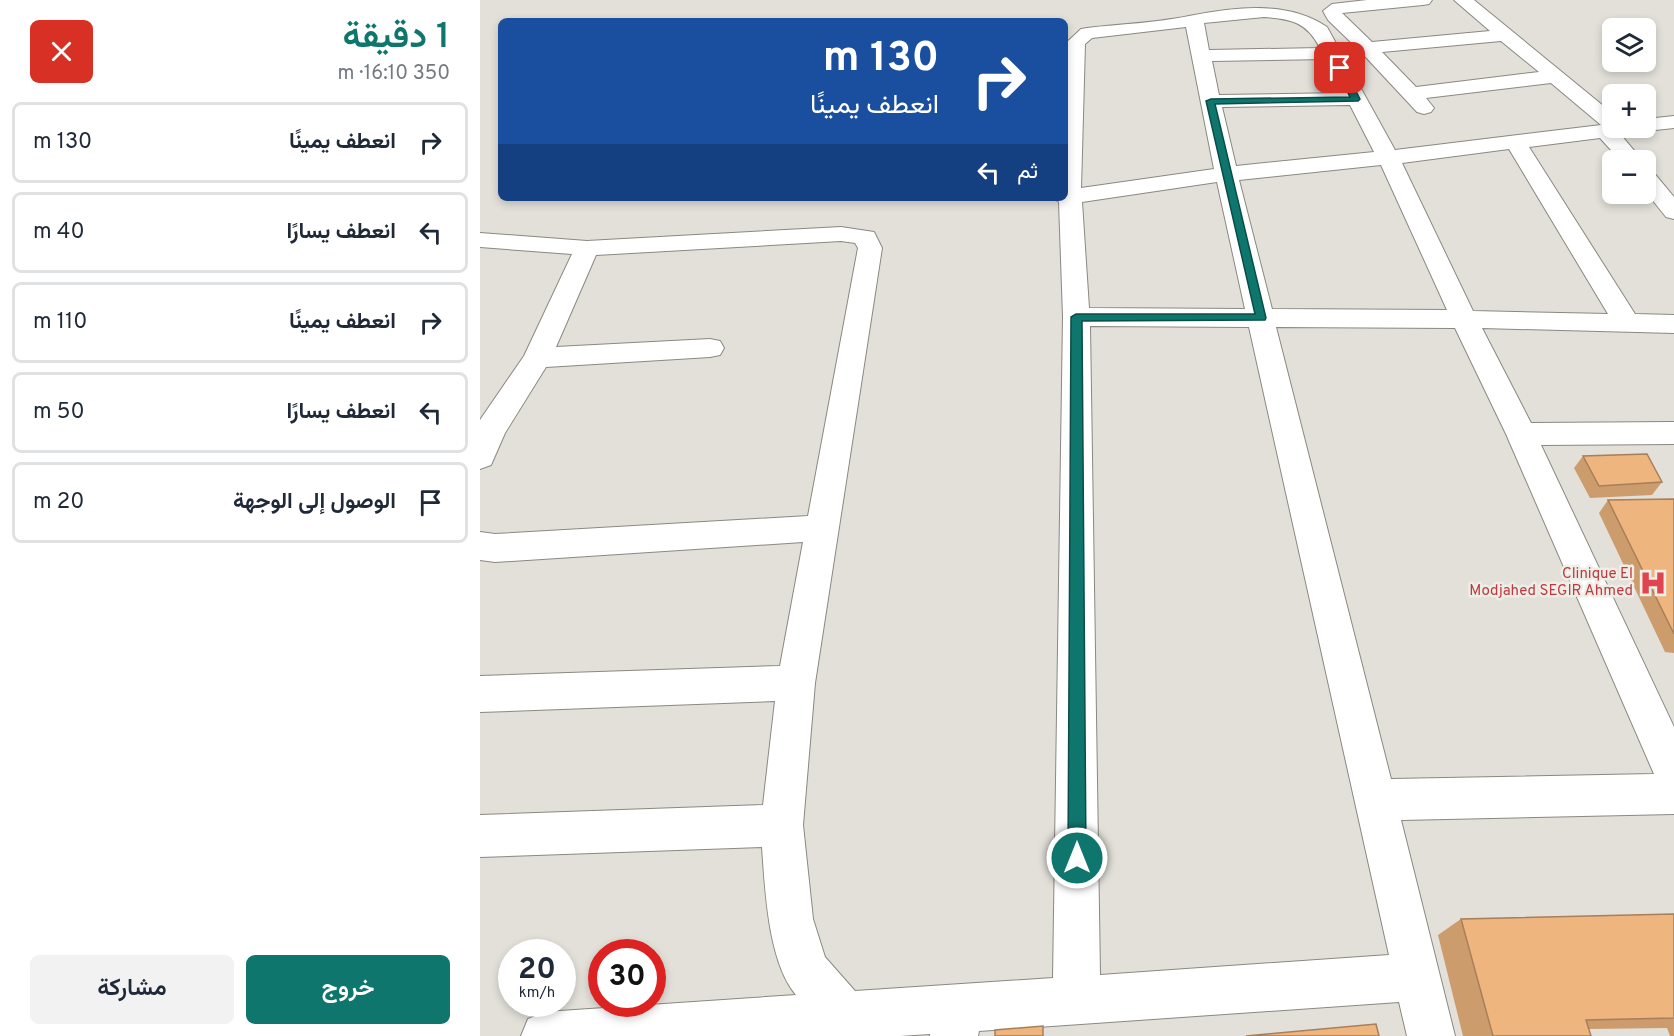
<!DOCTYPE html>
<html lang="ar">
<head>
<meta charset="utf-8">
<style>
  body { margin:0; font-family:Overpass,Vazirmatn,sans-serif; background:#f2f2f3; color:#1f2937; direction:rtl; height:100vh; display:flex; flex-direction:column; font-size:22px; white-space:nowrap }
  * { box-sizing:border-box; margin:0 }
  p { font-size:20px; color:#747a83 }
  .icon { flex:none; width:33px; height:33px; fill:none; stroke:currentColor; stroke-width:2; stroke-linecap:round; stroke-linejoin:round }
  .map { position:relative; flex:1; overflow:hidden; direction:ltr }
  .sheet { display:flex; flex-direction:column; background:#fff; width:480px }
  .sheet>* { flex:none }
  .banner { position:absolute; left:18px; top:18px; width:570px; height:183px; border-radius:9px; box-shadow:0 3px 9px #0003; direction:rtl; background:#1a4fa0; color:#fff; overflow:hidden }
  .buttons { position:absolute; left:1122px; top:18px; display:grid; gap:12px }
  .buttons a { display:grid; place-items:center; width:54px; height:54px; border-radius:9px; background:#fff; box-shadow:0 3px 9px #0003; font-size:30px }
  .speed { position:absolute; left:18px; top:939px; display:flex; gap:12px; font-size:30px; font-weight:700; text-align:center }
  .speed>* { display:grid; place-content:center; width:78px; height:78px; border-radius:50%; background:#fff; box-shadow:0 3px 9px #0003; line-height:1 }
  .speed small { font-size:15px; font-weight:400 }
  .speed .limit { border:9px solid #d22; background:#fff; color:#111 }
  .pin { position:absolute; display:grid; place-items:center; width:51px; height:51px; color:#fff; margin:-26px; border-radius:12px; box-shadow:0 3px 9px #0006 }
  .me { position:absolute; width:66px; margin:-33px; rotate:0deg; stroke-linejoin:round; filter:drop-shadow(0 0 4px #0008) }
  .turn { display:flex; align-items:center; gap:21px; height:126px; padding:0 30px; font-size:27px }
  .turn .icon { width:78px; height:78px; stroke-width:2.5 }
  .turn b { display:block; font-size:42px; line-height:51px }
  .then { display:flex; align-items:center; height:57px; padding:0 30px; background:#0003; gap:12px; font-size:22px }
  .round { display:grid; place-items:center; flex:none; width:63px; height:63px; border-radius:9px; background:#f2f2f3 }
  .head { display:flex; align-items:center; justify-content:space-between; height:102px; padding:0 30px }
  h1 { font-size:36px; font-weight:600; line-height:45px; color:#0f766e }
  .button { display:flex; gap:12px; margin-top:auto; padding:12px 30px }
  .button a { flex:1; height:69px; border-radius:9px; background:#0f766e; color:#fff; font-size:24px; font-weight:600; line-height:69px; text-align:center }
  .button a+a { background:#f2f2f3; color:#1f2937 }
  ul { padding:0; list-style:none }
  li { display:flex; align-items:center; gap:18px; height:81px; margin:0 12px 9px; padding:0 18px; border:3px solid #e0e1e3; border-radius:9px }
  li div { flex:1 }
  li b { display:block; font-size:22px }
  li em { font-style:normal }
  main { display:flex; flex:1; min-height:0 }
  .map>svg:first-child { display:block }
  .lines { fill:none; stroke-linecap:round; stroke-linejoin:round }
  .street-casing { stroke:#8a8882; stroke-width:2 }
  .street { fill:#fff; fill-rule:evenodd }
  .wall { fill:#cd9c6d }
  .building { fill:#eeb57f; stroke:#a77f59; stroke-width:1.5 }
  .route { fill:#0f766e; stroke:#0a4d48; stroke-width:1.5 }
  .labels { text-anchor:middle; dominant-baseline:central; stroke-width:5; stroke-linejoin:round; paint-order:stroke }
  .health-label { font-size:15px; fill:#be3a42; stroke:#efeee6; text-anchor:end }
</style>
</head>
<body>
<main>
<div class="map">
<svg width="1194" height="1036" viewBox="0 0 1194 1036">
  <rect width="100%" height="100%" fill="#e2e0d9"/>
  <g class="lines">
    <defs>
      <path id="street" d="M887,0H952L949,4L943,5L862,13L892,42L1010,31L974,0H994L1132,113V128H1166V119L1194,116V128L1166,131L1158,128L1154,132L1141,135L1162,160H1140L1120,138L1049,147L1155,314L1194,315V333L1002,328L1051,423L1194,422V444L1061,445L1194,727V814L921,820L975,1036H927L919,1002L499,1031L498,1036H450V1034L420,1036H41L48,1019L65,1012L316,995C288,962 285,889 282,847L0,857V815L283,805L295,701L0,712V676L300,666L323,542L15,562L0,560V532L15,534L328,516L378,248L375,243L361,241L116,255L76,347L230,339L240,341L244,348L240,355L230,357L66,367L25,433L11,465L0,469V420L44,356L92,254L0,247V233L107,241L361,227L394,232L402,248L335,683L323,825L333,919L345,957L375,991L573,978L583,317L579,202L574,198H585L587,42L601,29L607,28C640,24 676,23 709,16C754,7 808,0 847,27L915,150L1121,125L1071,83L946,98L954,108L951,112L944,114L937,112L881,52L848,20L843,11L852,4ZM784,17C811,19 827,22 840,48L729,50L724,23ZM706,27L734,169L601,188L605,44L612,38ZM1021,41L1059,72L936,87L902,52ZM846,59L864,93L739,95L732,61ZM870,105L894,152L756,166L742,107ZM1029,149L1128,314L993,311L922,163ZM901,165L967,310L792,309L759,180ZM737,182L765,309L609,308L602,202ZM610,326L769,327L909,955L620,975ZM796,327L975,328L1026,434L1174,774L911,779Z
        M1166,171L1174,173L1194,197V219L1186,217L1166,192Z"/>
    </defs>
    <use href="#street" class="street-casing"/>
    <use href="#street" class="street"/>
  </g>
  <path class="wall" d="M1103,456L1182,482L1172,495L1110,498L1094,468Z
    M1194,499V653L1185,652L1119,513L1128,500Z
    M1194,914V1036H1190L1187,1028L1109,1029L1111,1036H983L958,935L981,919Z"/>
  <path class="building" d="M1167,454L1182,482L1119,486L1103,456Z
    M1194,499V634L1128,500Z
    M1194,914V1018L1106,1020L1111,1036H1013L981,919Z
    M896,1024L899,1036H766Z
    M563,1026V1036H515V1030Z"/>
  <path class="route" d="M860,66L864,68L880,99L878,101L735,104L786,318L785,320L602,321L606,858L603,865L597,867L590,865L588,858L591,317L596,314H775L726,101L731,99L870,97L856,68Z"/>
  <defs>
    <symbol id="hospital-bare" viewBox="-9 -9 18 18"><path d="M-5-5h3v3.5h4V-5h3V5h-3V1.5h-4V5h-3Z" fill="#e0444e" stroke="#efeee6" stroke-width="2.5" paint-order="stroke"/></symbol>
  </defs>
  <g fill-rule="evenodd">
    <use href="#hospital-bare" x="1154" y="564" width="38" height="38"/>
  </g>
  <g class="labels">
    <g class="health-label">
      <text x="1153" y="574">Clinique El<tspan x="1153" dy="17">Modjahed SEGIR Ahmed</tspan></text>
    </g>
  </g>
</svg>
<div class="buttons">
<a><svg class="icon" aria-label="layers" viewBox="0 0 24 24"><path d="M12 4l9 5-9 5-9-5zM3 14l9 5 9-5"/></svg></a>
<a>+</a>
<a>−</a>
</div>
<div class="speed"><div>20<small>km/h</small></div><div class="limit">30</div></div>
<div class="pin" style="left:860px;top:68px;background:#d93025"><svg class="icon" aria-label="arrive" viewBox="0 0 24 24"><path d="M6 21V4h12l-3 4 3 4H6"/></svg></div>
<svg class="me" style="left:597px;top:858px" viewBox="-20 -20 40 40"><circle r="17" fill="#0f766e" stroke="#fff" stroke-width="3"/><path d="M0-11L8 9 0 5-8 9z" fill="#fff"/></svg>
<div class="banner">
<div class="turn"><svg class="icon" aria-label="right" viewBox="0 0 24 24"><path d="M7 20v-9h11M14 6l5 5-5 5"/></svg><div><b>130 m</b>انعطف يمينًا</div></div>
<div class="then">ثم<svg class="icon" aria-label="left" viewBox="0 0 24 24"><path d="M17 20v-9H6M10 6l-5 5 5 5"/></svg></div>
</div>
</div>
<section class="sheet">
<div class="head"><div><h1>1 دقيقة</h1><p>350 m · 16:10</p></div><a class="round" style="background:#d93025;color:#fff"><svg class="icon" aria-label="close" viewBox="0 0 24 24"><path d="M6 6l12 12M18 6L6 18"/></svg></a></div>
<ul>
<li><svg class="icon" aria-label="right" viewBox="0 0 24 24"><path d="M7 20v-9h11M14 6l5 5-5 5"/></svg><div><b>انعطف يمينًا</b></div><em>130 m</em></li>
<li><svg class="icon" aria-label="left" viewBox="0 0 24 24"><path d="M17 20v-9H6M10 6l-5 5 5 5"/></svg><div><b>انعطف يسارًا</b></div><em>40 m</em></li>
<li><svg class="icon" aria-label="right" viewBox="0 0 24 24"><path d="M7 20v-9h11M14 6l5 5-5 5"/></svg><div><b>انعطف يمينًا</b></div><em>110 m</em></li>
<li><svg class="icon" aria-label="left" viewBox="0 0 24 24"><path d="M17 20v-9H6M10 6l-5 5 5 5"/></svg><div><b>انعطف يسارًا</b></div><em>50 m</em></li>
<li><svg class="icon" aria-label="arrive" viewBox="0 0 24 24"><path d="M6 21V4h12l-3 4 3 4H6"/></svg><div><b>الوصول إلى الوجهة</b></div><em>20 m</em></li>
</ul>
<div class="button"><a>خروج</a><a>مشاركة</a></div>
</section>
</main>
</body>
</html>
